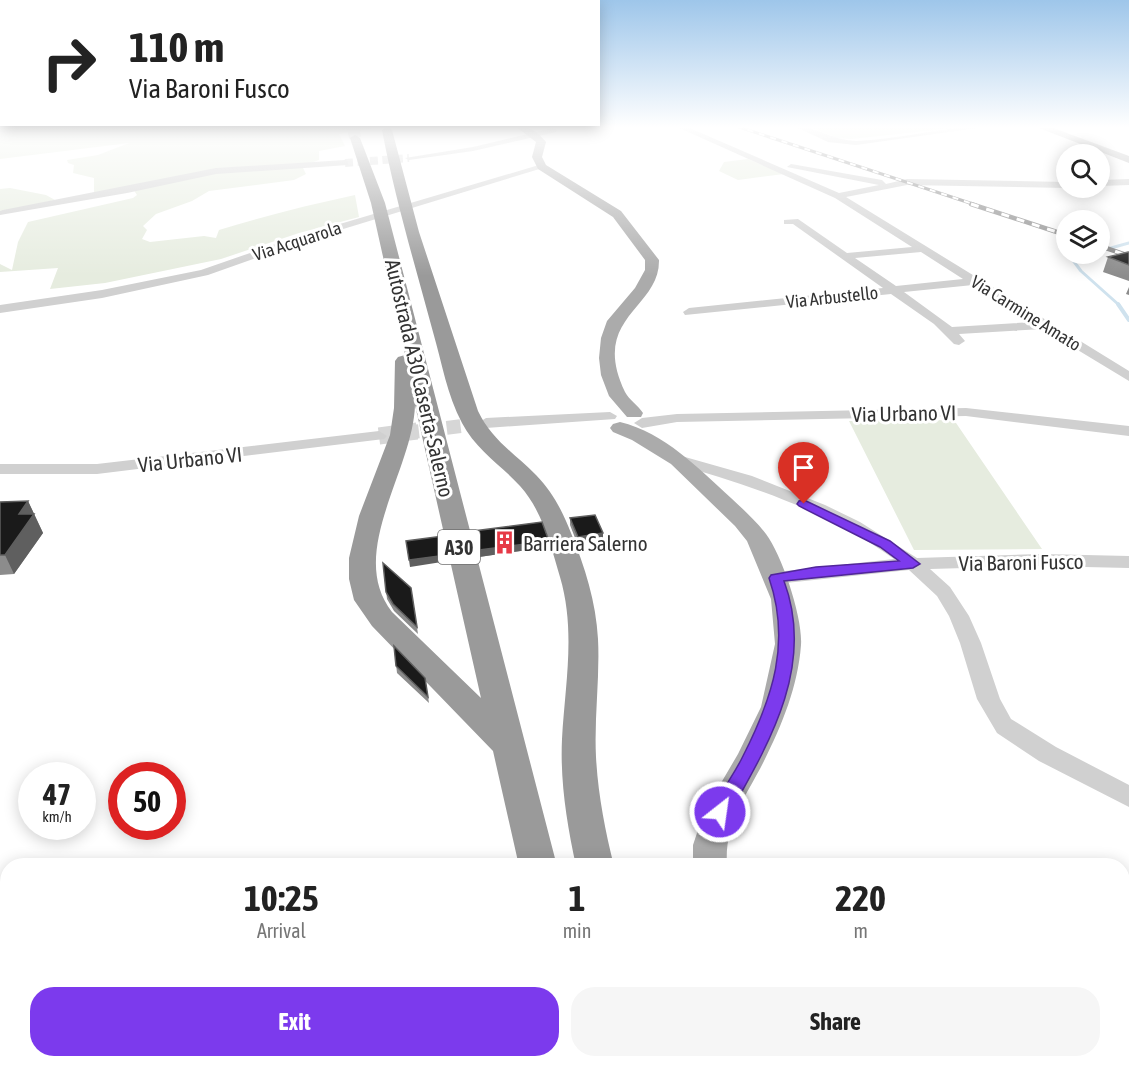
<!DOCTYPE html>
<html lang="en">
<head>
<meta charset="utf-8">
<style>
  body { margin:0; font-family:"Asap Condensed",sans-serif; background:#f6f6f6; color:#222; height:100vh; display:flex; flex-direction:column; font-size:22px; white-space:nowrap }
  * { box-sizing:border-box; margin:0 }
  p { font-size:20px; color:#767676 }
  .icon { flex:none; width:33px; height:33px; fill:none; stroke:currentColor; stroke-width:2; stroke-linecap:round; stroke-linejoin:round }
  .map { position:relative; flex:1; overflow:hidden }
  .sheet { position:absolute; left:0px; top:858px; width:1130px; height:210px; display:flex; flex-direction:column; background:#fff; border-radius:24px 24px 0 0; box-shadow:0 3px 15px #0003 }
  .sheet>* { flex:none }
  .top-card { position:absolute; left:0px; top:0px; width:600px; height:126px; box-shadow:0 3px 15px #0003; background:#fff; color:#222; overflow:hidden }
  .controls { position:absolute; left:1056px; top:144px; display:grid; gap:12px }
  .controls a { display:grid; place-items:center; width:54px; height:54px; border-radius:50%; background:#fff; box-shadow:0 3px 15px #0003; font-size:30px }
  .speed { position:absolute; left:18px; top:762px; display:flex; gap:12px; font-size:30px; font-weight:700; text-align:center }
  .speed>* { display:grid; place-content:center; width:78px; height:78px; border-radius:50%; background:#fff; box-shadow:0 3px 15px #0003; line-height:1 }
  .speed small { font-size:15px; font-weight:400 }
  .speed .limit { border:9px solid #d22; background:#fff; color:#111 }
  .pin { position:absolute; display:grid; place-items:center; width:51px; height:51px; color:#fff; margin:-62px -26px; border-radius:50% 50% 50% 0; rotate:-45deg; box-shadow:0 0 6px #0007 }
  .pin .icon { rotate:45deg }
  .me { position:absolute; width:66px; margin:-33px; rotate:30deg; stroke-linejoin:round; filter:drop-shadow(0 0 4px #0008) }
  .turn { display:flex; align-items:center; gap:21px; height:126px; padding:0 30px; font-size:27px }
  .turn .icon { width:78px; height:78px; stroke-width:2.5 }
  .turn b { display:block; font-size:42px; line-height:51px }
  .eta { display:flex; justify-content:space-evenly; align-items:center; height:102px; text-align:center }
  .eta b { font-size:36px; font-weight:700; line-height:42px }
  .primary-button { display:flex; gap:12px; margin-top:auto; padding:12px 30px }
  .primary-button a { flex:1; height:69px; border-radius:24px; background:#7c3aed; color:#fff; font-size:24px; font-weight:700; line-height:69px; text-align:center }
  .primary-button a+a { background:#f6f6f6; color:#222 }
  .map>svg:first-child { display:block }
  .green { fill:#e6ecdf }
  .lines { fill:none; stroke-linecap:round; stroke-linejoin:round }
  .stream-far1 { stroke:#cfe2ee; stroke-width:3 }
  .stream { stroke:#cfe2ee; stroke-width:4 }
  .minor-tunnel-far2 { stroke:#d6d6d6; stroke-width:8; stroke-dasharray:8 4.5; stroke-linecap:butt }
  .minor-tunnel-far1 { stroke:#d6d6d6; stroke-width:14; stroke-dasharray:14 7; stroke-linecap:butt }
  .minor-tunnel { stroke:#d6d6d6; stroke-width:17; stroke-dasharray:17 9; stroke-linecap:butt }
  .highway-tunnel { stroke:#d6d6d6; stroke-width:12; stroke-dasharray:12 6; stroke-linecap:butt }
  .minor { fill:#d0d0d0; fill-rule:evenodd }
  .major { fill:#ababab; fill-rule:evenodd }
  .highway { fill:#9a9a9a; fill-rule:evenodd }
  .rail-far1-casing { stroke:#888; stroke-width:3 }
  .rail-casing { stroke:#888; stroke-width:4.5 }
  .rail-far1 { stroke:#fff; stroke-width:2; stroke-dasharray:6; stroke-linecap:butt }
  .rail { stroke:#fff; stroke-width:3; stroke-dasharray:8; stroke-linecap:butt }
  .wall { fill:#8c8c8c }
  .shaded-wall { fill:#5f5f5f }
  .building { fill:#1a1a1a; stroke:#5f5f5f; stroke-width:1.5 }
  .route { fill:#7c3aed; stroke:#51269a; stroke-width:1.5 }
  .labels { text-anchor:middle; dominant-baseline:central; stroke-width:6; stroke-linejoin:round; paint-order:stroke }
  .far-street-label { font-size:18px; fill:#333; stroke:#fff }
  .shield { fill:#fff; stroke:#707070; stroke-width:1.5 }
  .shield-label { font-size:20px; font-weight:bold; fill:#333 }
  .street-label { font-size:21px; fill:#333; stroke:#fff }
  .poi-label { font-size:21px; fill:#333; stroke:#fff; text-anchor:start }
</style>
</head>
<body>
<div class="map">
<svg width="1129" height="1068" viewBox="0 0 1129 1068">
  <rect width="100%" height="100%" fill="#fff"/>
  <path class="green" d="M0,126H386L339,134L345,146L319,151V160L305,165L303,168L306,174L294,180L209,191L192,201L156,214L143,226L147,230L142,239L150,242L204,236L216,238L219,230C264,216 309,205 355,195L359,217L299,233L221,259L105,283L50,289L58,268L0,272V264L12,270L18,242L28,222L133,198L137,195L133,189L94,195V178L73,173L74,165L68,163L67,160L98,155L129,143L0,159Z
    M807,126H936L953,128L851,139L838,138Z
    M748,159L784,174L738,180L719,171L724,162Z
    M10,188L46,195L55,200L0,212V189Z
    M954,420L1042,549L914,550L849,421Z"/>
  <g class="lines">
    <path class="stream-far1" d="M1100,251L1129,243
      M1091,254L1072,259L1081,271L1119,305"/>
    <path class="stream" d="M1118,304L1129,320"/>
    <path class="minor-tunnel-far2" d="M345,163L409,158"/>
    <path class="minor-tunnel-far1" d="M405,433L486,423"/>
    <path class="minor-tunnel" d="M379,436L417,431"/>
    <path class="highway-tunnel" d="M353,126L355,138"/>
    <path class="minor" d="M675,126H685L839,193L879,185L787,167L791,164L882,180L886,184L907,179L1066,182V188L907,185L846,197L1129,371V381L1043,329L959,334L965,341L959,345L954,344L934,324L891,294L685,315L683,312L689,308L883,288L793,224H784V220L798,219L847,253L912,247L835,198ZM921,252L963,279L896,286L855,258ZM973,285L1032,322L952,327L904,292Z
      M794,126C816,126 834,141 857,141C902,139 946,126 991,126L856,145L828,142Z
      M553,128L557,130L556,132L473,151L409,160L405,158L473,147Z
      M345,160L348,161V165L216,174L127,193L0,215V211L3,210L216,168Z
      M539,165L546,167L304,241L208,275L102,298L0,313V305L102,290L201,270L296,237Z
      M1129,179V185L1100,186V180Z
      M966,408L1129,426V436L966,416L677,422L642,428L634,423L642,418L677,414Z
      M610,412L617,416L615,419L486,428L478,423L486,418Z
      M379,431L387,436L384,439L97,474H0V464H97Z
      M678,455L752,476L825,505L860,522L917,558L1041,554L1129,556V568L1041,566L930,569L950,587L969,616L981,643L1000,699L1011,719L1056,747L1129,785V807L1039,761L997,733L977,699L960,643L949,616L937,596L909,570L776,584L769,582L766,578L769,574L776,572L894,559C828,511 750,485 672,463L670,460Z"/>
    <path class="major" d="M515,126C529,126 537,131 546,142L542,157L546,165L621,211L659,260C660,309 589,317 625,392C629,400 638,405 643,413L641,417H627L609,396L601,375L599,358L601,338L607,321L635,288L645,270V260L613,217L538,169L532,157L536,142Z
      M1034,126H1048L1129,156V163Z
      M620,422C665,433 698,468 731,498C743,509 756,521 766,534C782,555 803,618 801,645C798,686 782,725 764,761C746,797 724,823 727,866H693V845L704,812L738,754L761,707L775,644L771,599L747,541L735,526L671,464L632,440L613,432L610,428L613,424Z
      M753,1060H793L796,1068H756Z"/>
    <path class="highway" d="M387,127L392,130L419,232L478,411C491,439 514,453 536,475C552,491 563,512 571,533C585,567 596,602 598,639C600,678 594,718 596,757C598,794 605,830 614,866H576C567,824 560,782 562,739C565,685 576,631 560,577C551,546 542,510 520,486C501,465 476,450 462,423C447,395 442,363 433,332C415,265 395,199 382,130Z
      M355,135L360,138L385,203L557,866H519L493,751L372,626L354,600L349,579V558L359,516L390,435L394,408L395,361L398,357L405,355L371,203L350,138ZM415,405L481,698L392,612C346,553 413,471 415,405Z
      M564,1060H609L611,1068H565Z
      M630,1060H675L677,1068H631Z"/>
    <defs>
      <path id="rail-far1" d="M736,126L976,205"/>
      <path id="rail" d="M971,204L1066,235
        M1100,246L1129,256"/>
    </defs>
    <use href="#rail-far1" class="rail-far1-casing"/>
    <use href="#rail" class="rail-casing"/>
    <use href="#rail-far1" class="rail-far1"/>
    <use href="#rail" class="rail"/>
  </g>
  <path class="wall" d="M1129,252V281L1103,272L1108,257Z
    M1129,287V295L1126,294Z
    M28,501L43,533L14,574L0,575V502Z
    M570,518L603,533V539L577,543L570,525Z
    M474,531L549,547L479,557L474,538Z
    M383,563L411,588L418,634L394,611L387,599Z
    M394,646L425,678L429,703L397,673Z"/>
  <path class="shaded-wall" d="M28,501L43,533L14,574L5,555L19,514Z
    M603,533V539L577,543L578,537Z
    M549,541V547L479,557V550Z
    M447,555L448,561L410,567L409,560Z"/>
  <path class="building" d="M1128,252H1129V265L1108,257Z
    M28,501L19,514H34L5,555H0V502Z
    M595,515L603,533L578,537L570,518Z
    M542,522L549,541L479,550L474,531Z
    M443,536L447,555L409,560L406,541Z
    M383,563L411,588L417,627L393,604L386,592Z
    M394,646L425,678L428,697L396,666Z"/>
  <linearGradient id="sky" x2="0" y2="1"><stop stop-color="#9ec6ea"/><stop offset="0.46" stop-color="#fff"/><stop offset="1" stop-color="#fff" stop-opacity="0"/></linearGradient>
  <rect width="1129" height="276" fill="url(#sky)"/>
  <path class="route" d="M804,500L890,541L920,564L913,568L784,581C816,667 768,745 727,818L720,820L714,818L711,812C720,792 734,775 743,756C773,697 791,642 769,578L771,575L816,567L899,561L880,547L799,506L797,504L799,501Z"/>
  <defs>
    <symbol id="building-bare" viewBox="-9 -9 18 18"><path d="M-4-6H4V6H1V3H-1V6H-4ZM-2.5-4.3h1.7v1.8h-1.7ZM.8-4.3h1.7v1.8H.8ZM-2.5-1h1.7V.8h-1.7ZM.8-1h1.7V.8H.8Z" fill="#e63946" stroke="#fff" stroke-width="2.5" paint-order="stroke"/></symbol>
  </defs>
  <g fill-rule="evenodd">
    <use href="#building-bare" x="488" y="526" width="33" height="33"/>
  </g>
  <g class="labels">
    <g class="far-street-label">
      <text transform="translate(297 241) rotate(-18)">Via Acquarola</text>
      <text transform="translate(832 297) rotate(-6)">Via Arbustello</text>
      <text transform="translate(1026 313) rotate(32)">Via Carmine Amato</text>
    </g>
    <rect class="shield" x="438" y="530" width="42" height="34" rx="4.5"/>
    <g class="shield-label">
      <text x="459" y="547">A30</text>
    </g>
    <g class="street-label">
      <text transform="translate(420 378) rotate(77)">Autostrada A30 Caserta-Salerno</text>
      <text transform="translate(904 413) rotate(-1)">Via Urbano VI</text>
      <text transform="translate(190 459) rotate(-6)">Via Urbano VI</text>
      <text transform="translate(1021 562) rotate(-1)">Via Baroni Fusco</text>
    </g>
    <g class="poi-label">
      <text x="523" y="543">Barriera Salerno</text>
    </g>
  </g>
</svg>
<div class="controls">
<a><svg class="icon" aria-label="search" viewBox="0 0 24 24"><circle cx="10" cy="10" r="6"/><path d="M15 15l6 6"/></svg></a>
<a><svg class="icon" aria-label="layers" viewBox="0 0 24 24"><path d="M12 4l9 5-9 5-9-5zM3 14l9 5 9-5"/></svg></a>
</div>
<div class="speed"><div>47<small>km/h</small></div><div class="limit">50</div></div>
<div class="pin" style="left:804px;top:504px;background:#d93025"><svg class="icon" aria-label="arrive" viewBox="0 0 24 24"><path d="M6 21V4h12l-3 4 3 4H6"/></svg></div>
<svg class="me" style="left:720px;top:812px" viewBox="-20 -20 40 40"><circle r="17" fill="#7c3aed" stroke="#fff" stroke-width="3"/><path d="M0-11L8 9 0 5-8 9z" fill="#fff"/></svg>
<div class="top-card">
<div class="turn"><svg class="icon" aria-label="right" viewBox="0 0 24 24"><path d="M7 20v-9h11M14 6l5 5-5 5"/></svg><div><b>110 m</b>Via Baroni Fusco</div></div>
</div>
<section class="sheet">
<div class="eta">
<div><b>10:25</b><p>Arrival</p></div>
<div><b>1</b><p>min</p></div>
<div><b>220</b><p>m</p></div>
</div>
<div class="primary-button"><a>Exit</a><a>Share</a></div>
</section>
</div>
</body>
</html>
